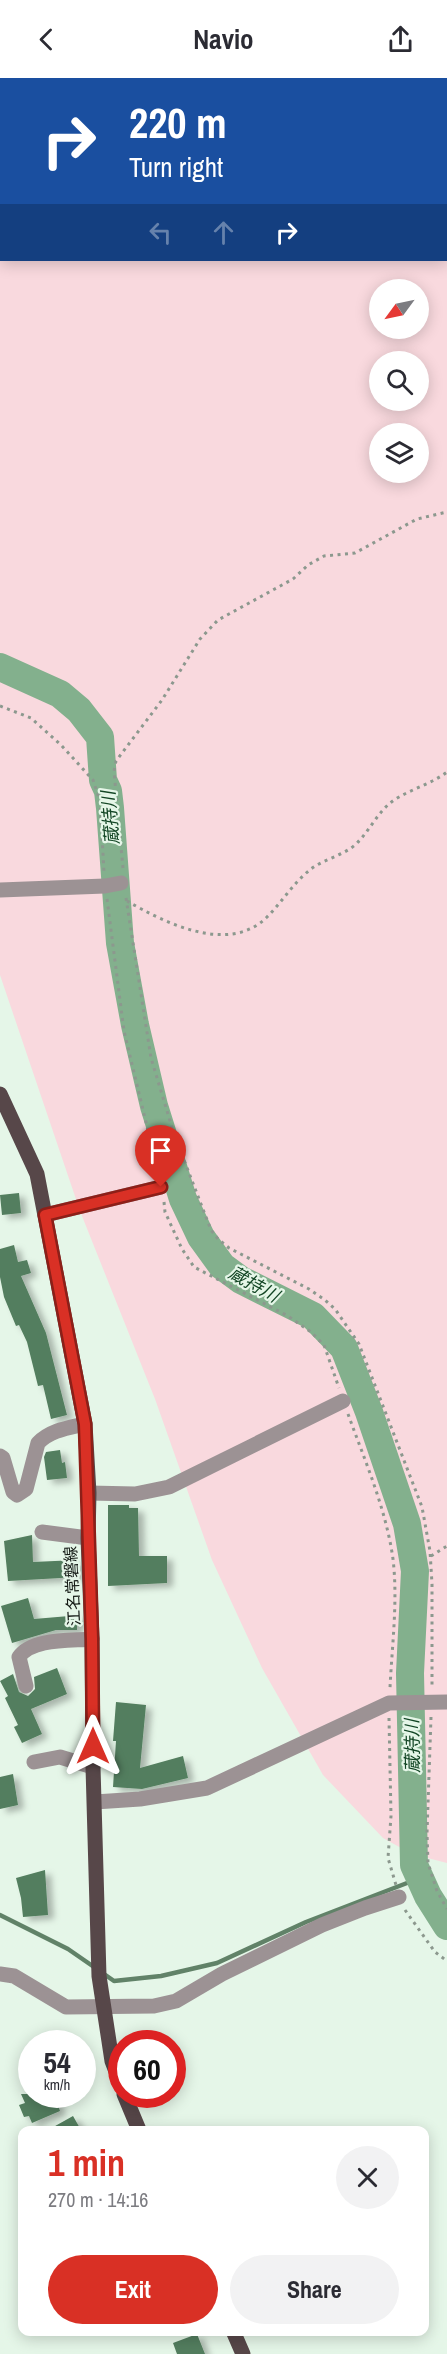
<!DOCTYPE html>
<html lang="en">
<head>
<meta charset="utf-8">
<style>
  body { margin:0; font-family:"Archivo Narrow","Noto Sans JP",sans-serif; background:#f2f2f3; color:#2b2b33; height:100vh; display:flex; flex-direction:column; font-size:22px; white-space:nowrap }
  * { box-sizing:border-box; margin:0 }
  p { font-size:20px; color:#7c7c81 }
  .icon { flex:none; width:33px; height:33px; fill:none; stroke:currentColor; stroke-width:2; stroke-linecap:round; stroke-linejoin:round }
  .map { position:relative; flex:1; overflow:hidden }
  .sheet { position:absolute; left:18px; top:2048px; width:411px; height:210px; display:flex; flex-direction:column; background:#fff; border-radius:12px; box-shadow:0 3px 15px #0003 }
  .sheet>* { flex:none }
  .banner { position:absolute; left:0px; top:0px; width:447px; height:183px; box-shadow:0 3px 15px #0003; background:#1a4fa0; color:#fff; overflow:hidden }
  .needle { width:39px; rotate:237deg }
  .tools { position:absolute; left:369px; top:201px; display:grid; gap:12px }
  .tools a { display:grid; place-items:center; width:60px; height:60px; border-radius:50%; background:#fff; box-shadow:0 3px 15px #0003; font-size:30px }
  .speed { position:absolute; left:18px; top:1952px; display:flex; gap:12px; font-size:30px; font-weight:700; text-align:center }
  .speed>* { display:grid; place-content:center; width:78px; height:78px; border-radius:50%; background:#fff; box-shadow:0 3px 15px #0003; line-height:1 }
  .speed small { font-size:15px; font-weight:400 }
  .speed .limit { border:9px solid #d22; background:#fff; color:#111 }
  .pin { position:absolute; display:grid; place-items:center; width:51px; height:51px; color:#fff; margin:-62px -26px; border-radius:50% 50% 50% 0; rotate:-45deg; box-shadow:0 0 6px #0007 }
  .pin .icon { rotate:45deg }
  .me { position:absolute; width:66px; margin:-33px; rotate:0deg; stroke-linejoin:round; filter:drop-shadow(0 0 4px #0008) }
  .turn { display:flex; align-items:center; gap:21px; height:126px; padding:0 30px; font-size:27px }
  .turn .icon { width:78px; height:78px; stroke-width:2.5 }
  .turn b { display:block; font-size:42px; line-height:51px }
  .lanes { display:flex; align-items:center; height:57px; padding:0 30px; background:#0003; justify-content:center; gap:30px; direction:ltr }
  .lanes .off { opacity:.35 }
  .round { display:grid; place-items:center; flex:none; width:63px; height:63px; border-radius:32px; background:#f2f2f3 }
  .head { display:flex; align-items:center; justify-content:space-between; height:102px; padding:0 30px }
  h1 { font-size:36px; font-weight:800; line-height:45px; color:#d93025 }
  .action { display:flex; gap:12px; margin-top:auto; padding:12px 30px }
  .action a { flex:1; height:69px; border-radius:36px; background:#d93025; color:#fff; font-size:24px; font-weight:800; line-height:69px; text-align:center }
  .action a+a { background:#f2f2f3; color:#2b2b33 }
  header { display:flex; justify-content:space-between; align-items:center; height:78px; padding:0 30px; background:#fff; font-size:27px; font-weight:800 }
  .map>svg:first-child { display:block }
  .green { fill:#f9d9de; fill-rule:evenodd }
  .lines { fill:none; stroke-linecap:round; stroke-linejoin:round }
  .stream { stroke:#618268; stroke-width:4.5 }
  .river { stroke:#83b08d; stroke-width:28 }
  .building { fill:#537e5e; filter:url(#shadow) }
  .path { stroke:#8c988e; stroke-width:3; stroke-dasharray:3 4.5; stroke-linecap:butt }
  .minor { stroke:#9c9294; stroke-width:15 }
  .primary { stroke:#574749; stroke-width:15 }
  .route-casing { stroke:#8d1f18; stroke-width:15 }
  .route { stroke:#d93025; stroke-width:10 }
  .labels { text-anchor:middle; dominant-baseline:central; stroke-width:4.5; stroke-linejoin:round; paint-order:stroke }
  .street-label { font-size:16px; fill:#111712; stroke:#e5f6e8 }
  .water-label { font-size:18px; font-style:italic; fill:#124524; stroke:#e5f6e8 }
</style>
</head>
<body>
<header><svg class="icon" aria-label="back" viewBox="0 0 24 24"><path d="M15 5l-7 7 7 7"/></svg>Navio<svg class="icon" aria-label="share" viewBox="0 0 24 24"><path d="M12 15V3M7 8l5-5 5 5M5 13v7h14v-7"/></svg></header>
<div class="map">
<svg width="447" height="2276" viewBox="0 0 447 2276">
  <defs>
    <filter id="shadow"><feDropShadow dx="6" dy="4" stdDeviation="3" flood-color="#0004"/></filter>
  </defs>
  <rect width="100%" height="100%" fill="#e5f6e8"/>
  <path class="green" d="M0,0H447V1785L412,1776L383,1760L323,1697L262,1590L212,1482L155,1321L80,1133L0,897ZM2,2H446V182H2ZM380,212H418V250H380ZM380,284H418V322H380ZM380,356H418V394H380Z"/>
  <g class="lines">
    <path class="stream" d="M0,1837L68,1871L94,1889
      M104,1896L114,1903L161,1898L217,1885L306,1844L420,1800"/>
    <path class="river" d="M0,589L60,616L79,632L100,659L103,702L108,713L110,730L120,865L135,947L154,1028L183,1121L201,1159L222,1188L241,1202L313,1238L344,1270L369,1334L407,1446L415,1493L410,1595L414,1787L428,1818L447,1848"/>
  </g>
  <path class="building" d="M19,1115L21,1135L2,1137L0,1117Z
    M14,1167L18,1184L27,1182L31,1195L21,1198L46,1255L67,1337L51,1341L43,1307L38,1308L27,1264L19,1247L16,1248L4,1219L0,1199V1171Z
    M60,1372L62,1385L65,1384L67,1400L47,1402L44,1379L46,1374Z
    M108,1427H129V1430H138L139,1478H167V1505L108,1508Z
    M32,1457L33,1484L77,1482L78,1499L8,1503L4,1463Z
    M28,1520L34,1541L81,1537L82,1544L77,1546V1552H56L12,1565L1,1528Z
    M57,1590L67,1616L31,1631L42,1656L22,1665L14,1649L18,1647L5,1620L8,1618L0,1603L13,1596L19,1614L28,1618L35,1611L34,1599Z
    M116,1624L146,1627L140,1690L183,1678L188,1700L142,1711L113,1709L116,1663H113Z
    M13,1696L18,1727L0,1731V1699Z
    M45,1792L48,1837L23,1839L21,1820L16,1800Z
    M21,2016H54L60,2033L32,2045L29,2038L24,2039L19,2027L25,2025Z
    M73,2038L81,2052H48Z
    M197,2256L205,2276H177L173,2265Z"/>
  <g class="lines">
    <path class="path" d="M0,628L31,640L61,667L93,702L100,723L104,794
      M123,790L114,693L116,683L162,622L200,561L218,542L293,501L308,487L324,478L355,475L417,441L447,434
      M126,820L151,980L174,1056L211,1152L218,1161L229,1170L309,1211L325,1222L335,1231L359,1266L422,1429L430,1473L432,1506V1611
      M107,821L124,953L158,1094
      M127,823C165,845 229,877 267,839C282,824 294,804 311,791C324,781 342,778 355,767C370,753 377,734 394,722C411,711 431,706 447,694
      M164,1124L165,1134L182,1171L194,1189L288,1238L311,1254L324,1267L339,1310
      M348,1336C365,1383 386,1431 393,1481C398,1523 392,1567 390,1610
      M431,1478L447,1468
      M431,1639L427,1755L428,1785L437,1813L447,1831
      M389,1640L391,1738L388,1780L396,1807
      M405,1832L435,1874L447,1883"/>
    <path class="minor" d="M0,812L105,808L121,805
      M45,1137L161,1109
      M0,1378L3,1380L13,1414L17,1417L26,1411L38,1365C51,1352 68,1350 85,1346
      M89,1415L135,1416L169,1409L343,1323
      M42,1454L88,1460
      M26,1608L19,1579C32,1560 71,1563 92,1561
      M34,1684L60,1679L93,1689
      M95,1724L140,1721L207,1710L389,1625L447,1624
      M0,1896L14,1898L66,1929L154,1928L176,1923L222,1896L322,1847L365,1830L399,1819"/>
    <path class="primary" d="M0,1016L37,1096L85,1346L89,1415L88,1460L92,1561L93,1689L99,1898L112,1983L122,2009
      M124,2016L139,2052
      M233,2253L243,2276"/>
  </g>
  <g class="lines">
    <defs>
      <path id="route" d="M93,1668L92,1561L85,1346L45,1137L161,1109"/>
    </defs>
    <use href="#route" class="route-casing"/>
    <use href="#route" class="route"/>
  </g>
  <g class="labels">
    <g class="street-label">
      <text transform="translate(72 1508) rotate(-93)">江名常磐線</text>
    </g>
    <g class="water-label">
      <text transform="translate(110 740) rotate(-95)">蔵持川</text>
      <text transform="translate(254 1206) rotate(29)">蔵持川</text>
      <text transform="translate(412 1668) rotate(-91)">蔵持川</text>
    </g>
  </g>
</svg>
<div class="tools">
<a><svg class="needle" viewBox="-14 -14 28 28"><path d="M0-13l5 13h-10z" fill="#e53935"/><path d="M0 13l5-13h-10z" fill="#7c7c81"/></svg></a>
<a><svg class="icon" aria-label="search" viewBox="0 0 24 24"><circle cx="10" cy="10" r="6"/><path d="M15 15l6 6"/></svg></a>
<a><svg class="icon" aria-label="layers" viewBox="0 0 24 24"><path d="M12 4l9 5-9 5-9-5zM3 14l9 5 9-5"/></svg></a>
</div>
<div class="speed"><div>54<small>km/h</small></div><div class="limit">60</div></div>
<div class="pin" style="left:161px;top:1109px;background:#d93025"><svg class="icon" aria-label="arrive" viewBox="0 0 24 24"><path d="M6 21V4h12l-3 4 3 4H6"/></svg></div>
<svg class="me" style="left:93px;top:1668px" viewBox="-20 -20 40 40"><path d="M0-17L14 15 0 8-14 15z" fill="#d93025" stroke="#fff" stroke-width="4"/></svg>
<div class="banner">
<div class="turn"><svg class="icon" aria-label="right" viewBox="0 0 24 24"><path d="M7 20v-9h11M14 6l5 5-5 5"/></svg><div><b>220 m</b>Turn right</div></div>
<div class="lanes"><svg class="icon off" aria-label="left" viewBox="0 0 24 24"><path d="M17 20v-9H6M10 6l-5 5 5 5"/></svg><svg class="icon off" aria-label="ahead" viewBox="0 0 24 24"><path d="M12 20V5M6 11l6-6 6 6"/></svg><svg class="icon" aria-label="right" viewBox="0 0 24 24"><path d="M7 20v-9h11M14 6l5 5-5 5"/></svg></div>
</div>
<section class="sheet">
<div class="head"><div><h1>1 min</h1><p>270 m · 14:16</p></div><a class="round"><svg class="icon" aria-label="close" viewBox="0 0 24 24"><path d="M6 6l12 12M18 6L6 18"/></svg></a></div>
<div class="action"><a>Exit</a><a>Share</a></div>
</section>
</div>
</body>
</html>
